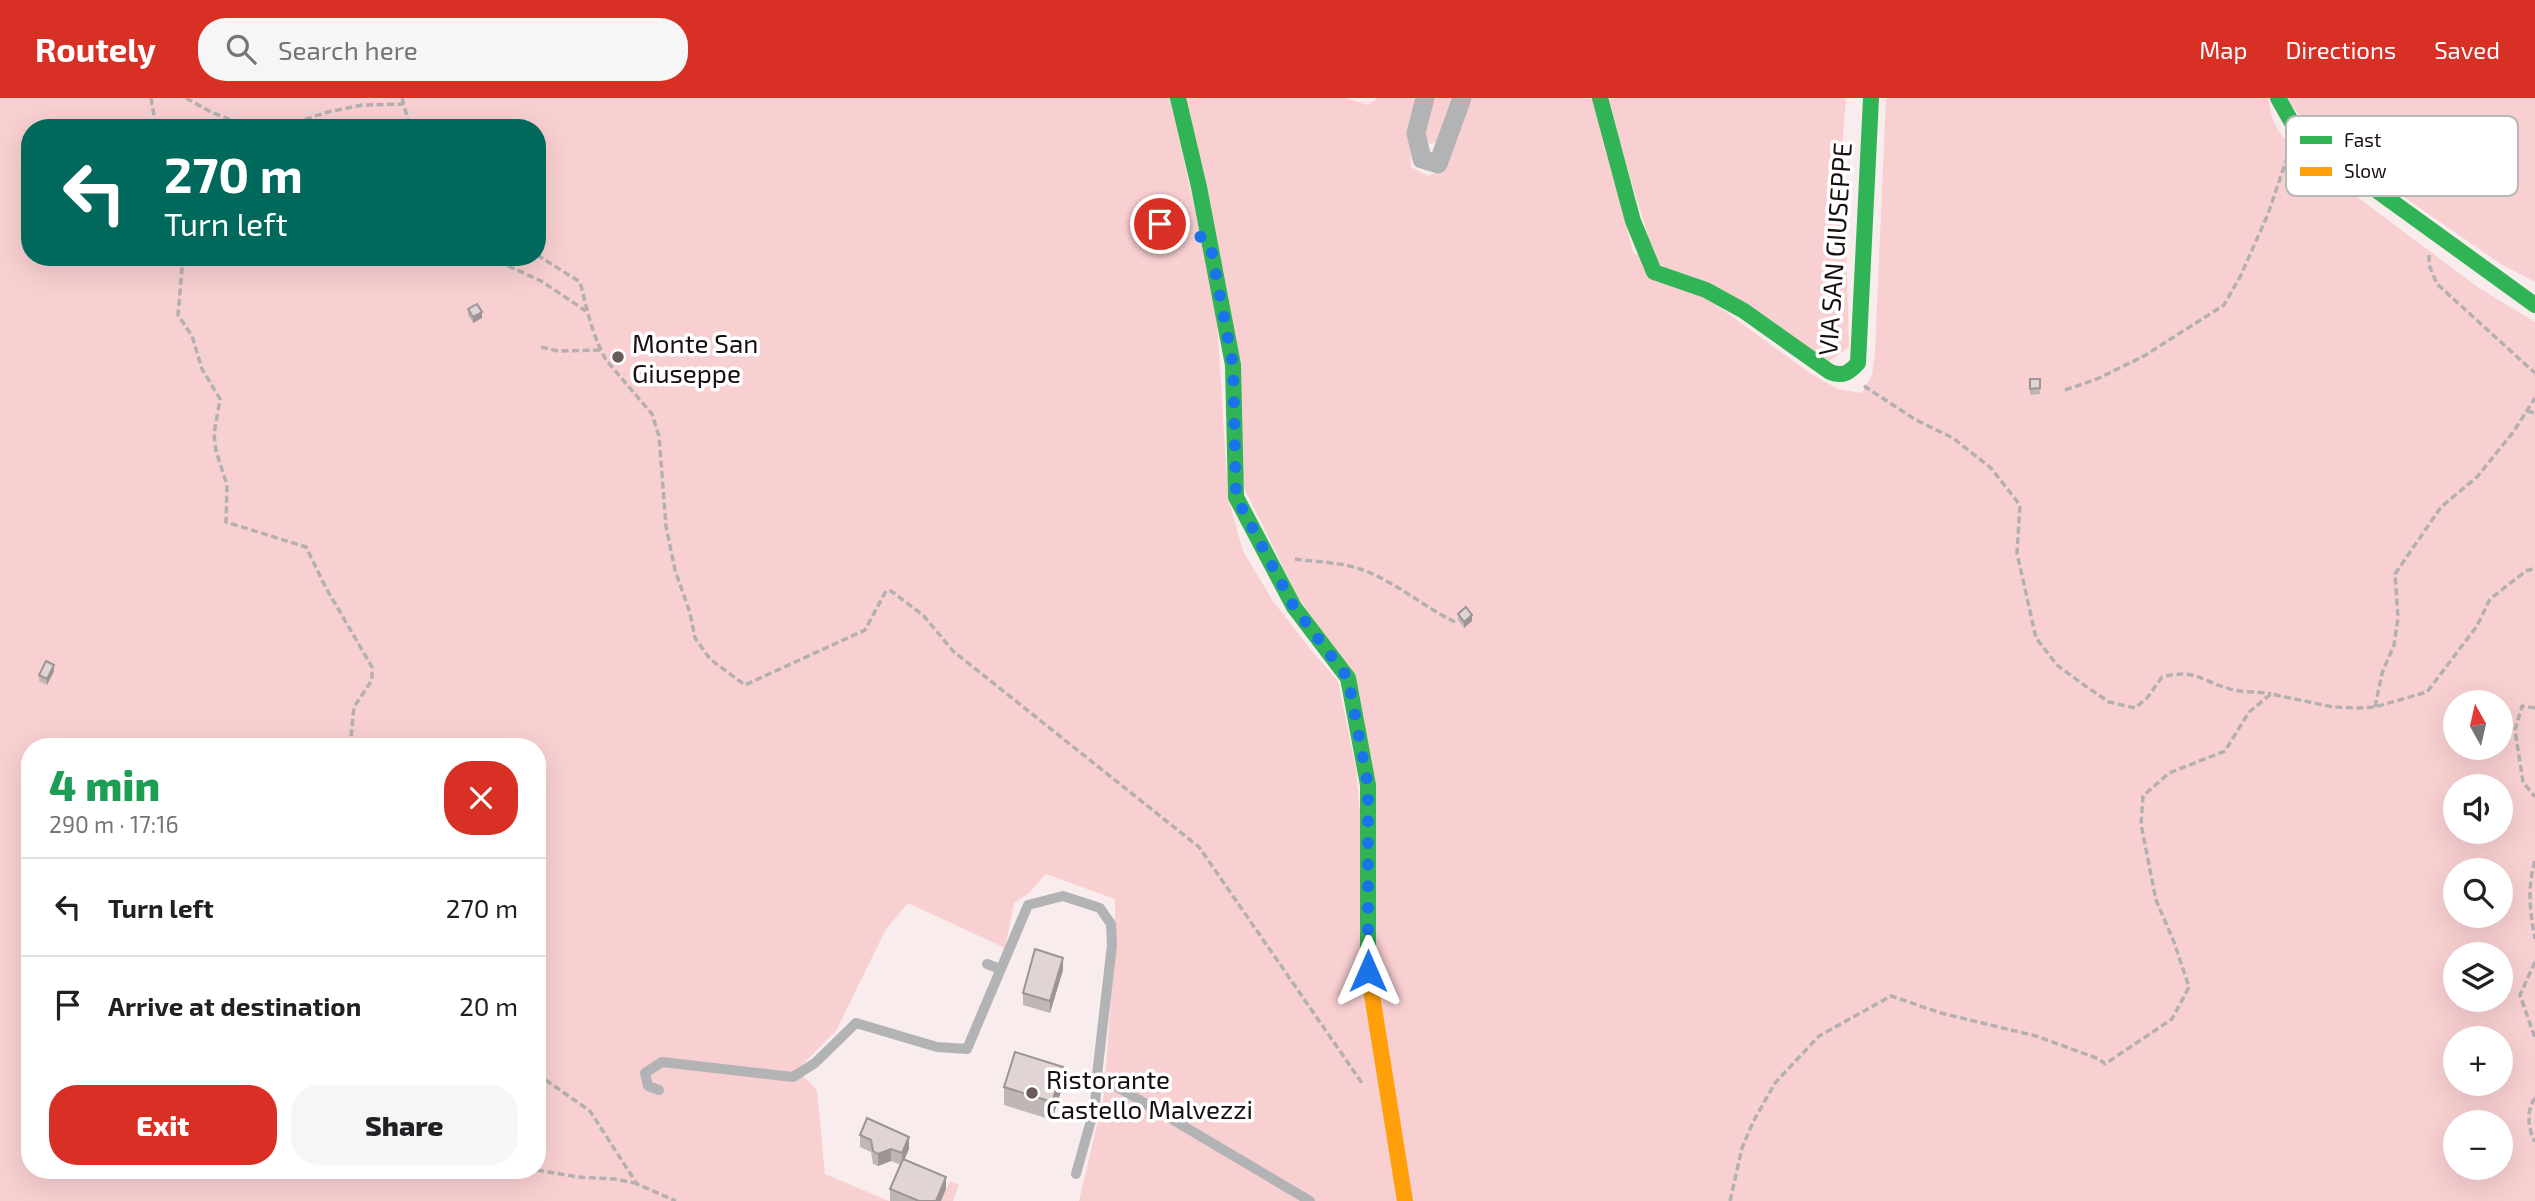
<!DOCTYPE html>
<html lang="en">
<head>
<meta charset="utf-8">
<style>
  body { margin:0; font-family:"Exo 2",sans-serif; background:#f6f6f6; color:#202124; height:100vh; display:flex; flex-direction:column; font-size:26px; white-space:nowrap }
  * { box-sizing:border-box; margin:0 }
  p { font-size:23px; color:#757577 }
  .icon { flex:none; width:38px; height:38px; fill:none; stroke:currentColor; stroke-width:2; stroke-linecap:round; stroke-linejoin:round }
  .map { position:relative; flex:1; overflow:hidden }
  .side { position:absolute; left:21px; top:640px; width:525px; height:441px; display:flex; flex-direction:column; background:#fff; border-radius:28px; box-shadow:0 7px 28px #0002 }
  .side>* { flex:none }
  .hud { position:absolute; left:21px; top:21px; width:525px; height:147px; border-radius:28px; box-shadow:0 7px 28px #0002; background:#00695c; color:#fff; overflow:hidden }
  .needle { width:46px; rotate:352deg }
  .controls { position:absolute; left:2443px; top:592px; display:grid; gap:14px }
  .controls a { display:grid; place-items:center; width:70px; height:70px; border-radius:50%; background:#fff; box-shadow:0 7px 28px #0002; font-size:35px }
  .pin { position:absolute; display:grid; place-items:center; width:60px; height:60px; color:#fff; margin:-30px; border:4px solid #fff; border-radius:50%; box-shadow:0 2px 7px #0007 }
  .me { position:absolute; width:77px; margin:-38px; rotate:0deg; stroke-linejoin:round; filter:drop-shadow(0 0 5px #0008) }
  .turn { display:flex; align-items:center; gap:24px; height:147px; padding:0 28px; font-size:32px }
  .turn .icon { width:91px; height:91px; stroke-width:2.5 }
  .turn b { display:block; font-size:49px; line-height:60px }
  .round { display:grid; place-items:center; flex:none; width:74px; height:74px; border-radius:28px; background:#f6f6f6 }
  .headline { display:flex; align-items:center; justify-content:space-between; height:119px; padding:0 28px }
  h1 { font-size:42px; font-weight:800; line-height:52px; color:#1e9e55 }
  .primary-button { display:flex; gap:14px; margin-top:auto; padding:14px 28px }
  .primary-button a { flex:1; height:80px; border-radius:28px; background:#d93025; color:#fff; font-size:28px; font-weight:800; line-height:80px; text-align:center }
  .primary-button a+a { background:#f6f6f6; color:#202124 }
  ul { padding:0; list-style:none }
  li { display:flex; align-items:center; gap:21px; height:98px; padding:0 28px; border-top:2px solid #e0e0e0 }
  li div { flex:1 }
  li b { display:block; font-size:26px }
  li em { font-style:normal }
  header { display:flex; align-items:center; gap:42px; box-sizing:border-box; height:98px; padding:0 35px; background:#d93025; color:#fff }
  header strong { font-size:33px }
  nav { display:flex; gap:38px; margin-inline-start:auto; font-size:24px }
  .search { width:490px; height:63px; background:#f6f6f6; display:flex; align-items:center; gap:18px; box-sizing:border-box; padding:0 24px; border-radius:28px; color:#757577; font-size:26px }
  .map>svg:first-child { display:block }
  .green { fill:#f9d0d2; fill-rule:evenodd }
  .lines { fill:none; stroke-linecap:round; stroke-linejoin:round }
  .path { stroke:#b4b0b1; stroke-width:3.5; stroke-dasharray:7 3.5; stroke-linecap:butt }
  .lane { stroke:#b2b3b5; stroke-width:10 }
  .street { stroke:#b2b3b5; stroke-width:19 }
  .fast { stroke:#30b455; stroke-width:16 }
  .slow { stroke:#ff9f0a; stroke-width:16 }
  .wall { fill:#c1b6b6 }
  .shaded-wall { fill:#9d9494 }
  .building { fill:#e0d4d4; stroke:#9d9494; stroke-width:2 }
  .route { stroke:#1a73e8; stroke-width:12; stroke-dasharray:0 21.6 }
  .poi-dot { fill:#685c5d; stroke:#fff; stroke-width:2.5 }
  .labels { text-anchor:middle; dominant-baseline:central; stroke-width:7; stroke-linejoin:round; paint-order:stroke }
  .street-label { font-size:26px; fill:#1a0f10; stroke:#fff }
  .poi-label { font-size:26px; fill:#1a0f10; stroke:#fff; text-anchor:start }
  .key { fill:#fff; stroke:#bab7b7; stroke-width:2 }
  .key-label { font-size:19px; fill:#1a0f10 }
</style>
</head>
<body>
<header>
<strong>Routely</strong>
<div class="search"><svg class="icon" aria-label="search" viewBox="0 0 24 24"><circle cx="10" cy="10" r="6"/><path d="M15 15l6 6"/></svg>Search here</div>
<nav><a>Map</a><a>Directions</a><a>Saved</a></nav>
</header>
<div class="map">
<svg width="2535" height="1103" viewBox="0 0 2535 1103">
  <rect width="100%" height="100%" fill="#f9ecec"/>
  <path class="green" d="M0,0H1170L1216,207L1228,399L1243,453L1273,503L1311,552L1338,583L1356,671L1397,1103H1079L1104,997L1115,846V801L1046,776L1029,795L1014,805L1005,850L908,805L886,831L836,933L797,972L817,992L825,1076L889,1103H0ZM30,30H537V159H30ZM30,649H537V1073H30Z
    M1186,0H1345L1368,7L1378,0H1417L1410,34L1411,69L1428,78L1444,71L1472,0H1594L1633,154L1719,209L1810,275L1838,291L1862,295L1872,277L1875,253L1886,0H2269C2269,22 2281,39 2297,54L2479,190L2535,224V1103H1412L1376,868L1353,577L1299,501L1244,390ZM2455,604H2501V649H2455ZM2455,688H2501V733H2455ZM2455,772H2501V817H2455ZM2455,856H2501V901H2455ZM2455,940H2501V985H2455ZM2455,1024H2501V1069H2455Z
    M1431,0H1456L1441,44L1429,46L1423,32Z
    M1606,0H1846L1843,38L1849,249L1829,263L1656,164Z
    M2286,0H2535V184L2501,166L2318,40Z
    M950,1083L959,1087L953,1103H941Z"/>
  <g class="lines">
    <path class="path" d="M151,0L156,30
      M186,0L211,14L239,25L281,29L328,14L362,7L403,6
      M402,0L410,30
      M1139,132C1154,123 1167,128 1184,130
      M537,157L580,184C587,211 592,237 606,262L652,316L659,338L666,428L675,472L690,515L695,540L710,561L745,587L865,532L886,493H891L923,517L953,553L1199,749L1362,985
      M2429,157V167L2437,186L2535,275
      M183,159L178,217L192,238L202,271L220,301L214,336L216,353L227,387L226,424L306,449L326,490L372,569V582L354,609L350,649
      M489,159L541,183L586,213
      M541,249L558,253L600,252
      M1864,288L1916,322L1953,340L1991,370L2020,407L2017,455L2036,540L2057,567L2084,587L2109,604L2135,610L2147,600L2162,579C2195,571 2198,581 2227,590C2239,595 2257,593 2271,596
      M2065,292L2097,281L2144,258L2224,207L2241,177L2268,116L2289,54
      M2527,313L2535,315
      M1295,461C1316,464 1340,464 1360,471C1395,483 1422,508 1455,524
      M2375,609L2382,575L2394,547L2398,520L2395,476L2441,409L2477,379L2514,333L2535,300
      M2535,610L2522,608L2515,632L2523,684L2535,699
      M2535,763C2527,790 2530,814 2535,841
      M2535,864L2520,897L2535,940
      M537,976L590,1013L637,1086L676,1103
      M2535,1000C2526,1012 2528,1031 2535,1044
      M537,1072L578,1079L615,1081L635,1085
      M1730,1103L1742,1050L1753,1024L1775,985L1819,938L1891,898L1941,915L2036,938L2099,961L2105,966L2172,921L2189,889L2174,844L2156,802L2141,726L2143,698L2169,675L2225,653L2249,614L2271,596L2333,609L2358,610L2375,609L2427,594L2477,528L2490,501L2526,473L2535,470"/>
    <path class="lane" d="M987,866L1000,871
      M659,992L648,988L645,975L662,964L793,979L815,965L856,925L937,949L967,951L1028,807L1063,798L1100,810L1111,826L1112,847L1097,977L1310,1103
      M1076,1076L1095,1008L1097,977"/>
    <path class="street" d="M1425,0L1416,35L1422,61L1438,66L1462,0"/>
    <path class="fast" d="M1178,0L1199,89L1233,267L1236,399L1294,509L1348,580L1368,687V873L1372,897
      M1600,0L1633,123L1654,174L1706,192L1744,213L1830,274C1843,279 1849,275 1858,265L1871,0
      M2278,0L2291,23L2318,50L2535,207"/>
    <path class="slow" d="M1372,897L1405,1103"/>
  </g>
  <path class="wall" d="M468,211L482,220L473,225L468,217Z
    M2030,281H2040V296L2030,297Z
    M1458,516L1472,523L1464,530L1458,522Z
    M54,573L47,587L39,583V577Z
    M1063,872L1050,915L1023,907V895Z
    M1063,987L1052,1022L1004,1007V989Z
    M860,1037L909,1051L904,1061L946,1091L941,1103H890V1091L901,1067L891,1063L878,1068L873,1066L871,1054L860,1049Z"/>
  <path class="shaded-wall" d="M482,214V220L473,225V219Z
    M1472,517V523L1464,530V524Z
    M54,567V573L47,587V581Z
    M1063,860V872L1050,915V903Z
    M1063,969V987L1052,1022V1004Z
    M909,1039V1051L902,1067V1055Z
    M891,1051V1063L878,1068V1056Z
    M946,1079V1091L941,1103H936Z"/>
  <path class="building" d="M477,206L482,214L473,219L468,211Z
    M2030,281H2040V290L2030,291Z
    M1466,509L1472,517L1464,524L1458,516Z
    M46,563L54,567L47,581L39,577Z
    M1035,851L1063,860L1050,903L1023,895Z
    M1015,954L1063,969L1052,1004L1004,989Z
    M867,1020L909,1039L902,1055L891,1051L878,1056L873,1053L871,1042L860,1037Z
    M903,1061L946,1079L936,1103H919L890,1091Z"/>
  <g class="lines">
    <path class="route" d="M1160,126L1189,131L1210,145L1233,267L1236,399L1294,509L1348,580L1368,687V873"/>
  </g>
  <g class="poi-dot">
    <circle cx="618" cy="259" r="7"/>
    <circle cx="1032" cy="995" r="7"/>
  </g>
  <g class="labels">
    <g class="street-label">
      <text transform="translate(1834 151) rotate(-86)">VIA SAN GIUSEPPE</text>
    </g>
    <g class="poi-label">
      <text x="632" y="244">Monte San<tspan x="632" dy="30">Giuseppe</tspan></text>
      <text x="1046" y="980">Ristorante<tspan x="1046" dy="30">Castello Malvezzi</tspan></text>
    </g>
  </g>
  <rect x="2286" y="18" width="232" height="80" rx="10" class="key"/>
  <rect x="2300" y="38" width="32" height="8" fill="#30b455"/>
  <rect x="2300" y="69" width="32" height="9" fill="#ff9f0a"/>
  <g class="key-label">
    <text x="2344" y="49">Fast</text>
    <text x="2344" y="80">Slow</text>
  </g>
</svg>
<div class="controls">
<a><svg class="needle" viewBox="-14 -14 28 28"><path d="M0-13l5 13h-10z" fill="#e53935"/><path d="M0 13l5-13h-10z" fill="#757577"/></svg></a>
<a><svg class="icon" aria-label="sound" viewBox="0 0 24 24"><path d="M4 9h4l5-4v14l-5-4H4zM17 9q2 3 0 6"/></svg></a>
<a><svg class="icon" aria-label="search" viewBox="0 0 24 24"><circle cx="10" cy="10" r="6"/><path d="M15 15l6 6"/></svg></a>
<a><svg class="icon" aria-label="layers" viewBox="0 0 24 24"><path d="M12 4l9 5-9 5-9-5zM3 14l9 5 9-5"/></svg></a>
<a>+</a>
<a>−</a>
</div>
<div class="pin" style="left:1160px;top:126px;background:#d93025"><svg class="icon" aria-label="arrive" viewBox="0 0 24 24"><path d="M6 21V4h12l-3 4 3 4H6"/></svg></div>
<svg class="me" style="left:1368px;top:873px" viewBox="-20 -20 40 40"><path d="M0-17L14 15 0 8-14 15z" fill="#1a73e8" stroke="#fff" stroke-width="4"/></svg>
<div class="hud">
<div class="turn"><svg class="icon" aria-label="left" viewBox="0 0 24 24"><path d="M17 20v-9H6M10 6l-5 5 5 5"/></svg><div><b>270 m</b>Turn left</div></div>
</div>
<section class="side">
<div class="headline"><div><h1>4 min</h1><p>290 m · 17:16</p></div><a class="round" style="background:#d93025;color:#fff"><svg class="icon" aria-label="close" viewBox="0 0 24 24"><path d="M6 6l12 12M18 6L6 18"/></svg></a></div>
<ul>
<li><svg class="icon" aria-label="left" viewBox="0 0 24 24"><path d="M17 20v-9H6M10 6l-5 5 5 5"/></svg><div><b>Turn left</b></div><em>270 m</em></li>
<li><svg class="icon" aria-label="arrive" viewBox="0 0 24 24"><path d="M6 21V4h12l-3 4 3 4H6"/></svg><div><b>Arrive at destination</b></div><em>20 m</em></li>
</ul>
<div class="primary-button"><a>Exit</a><a>Share</a></div>
</section>
</div>
</body>
</html>
